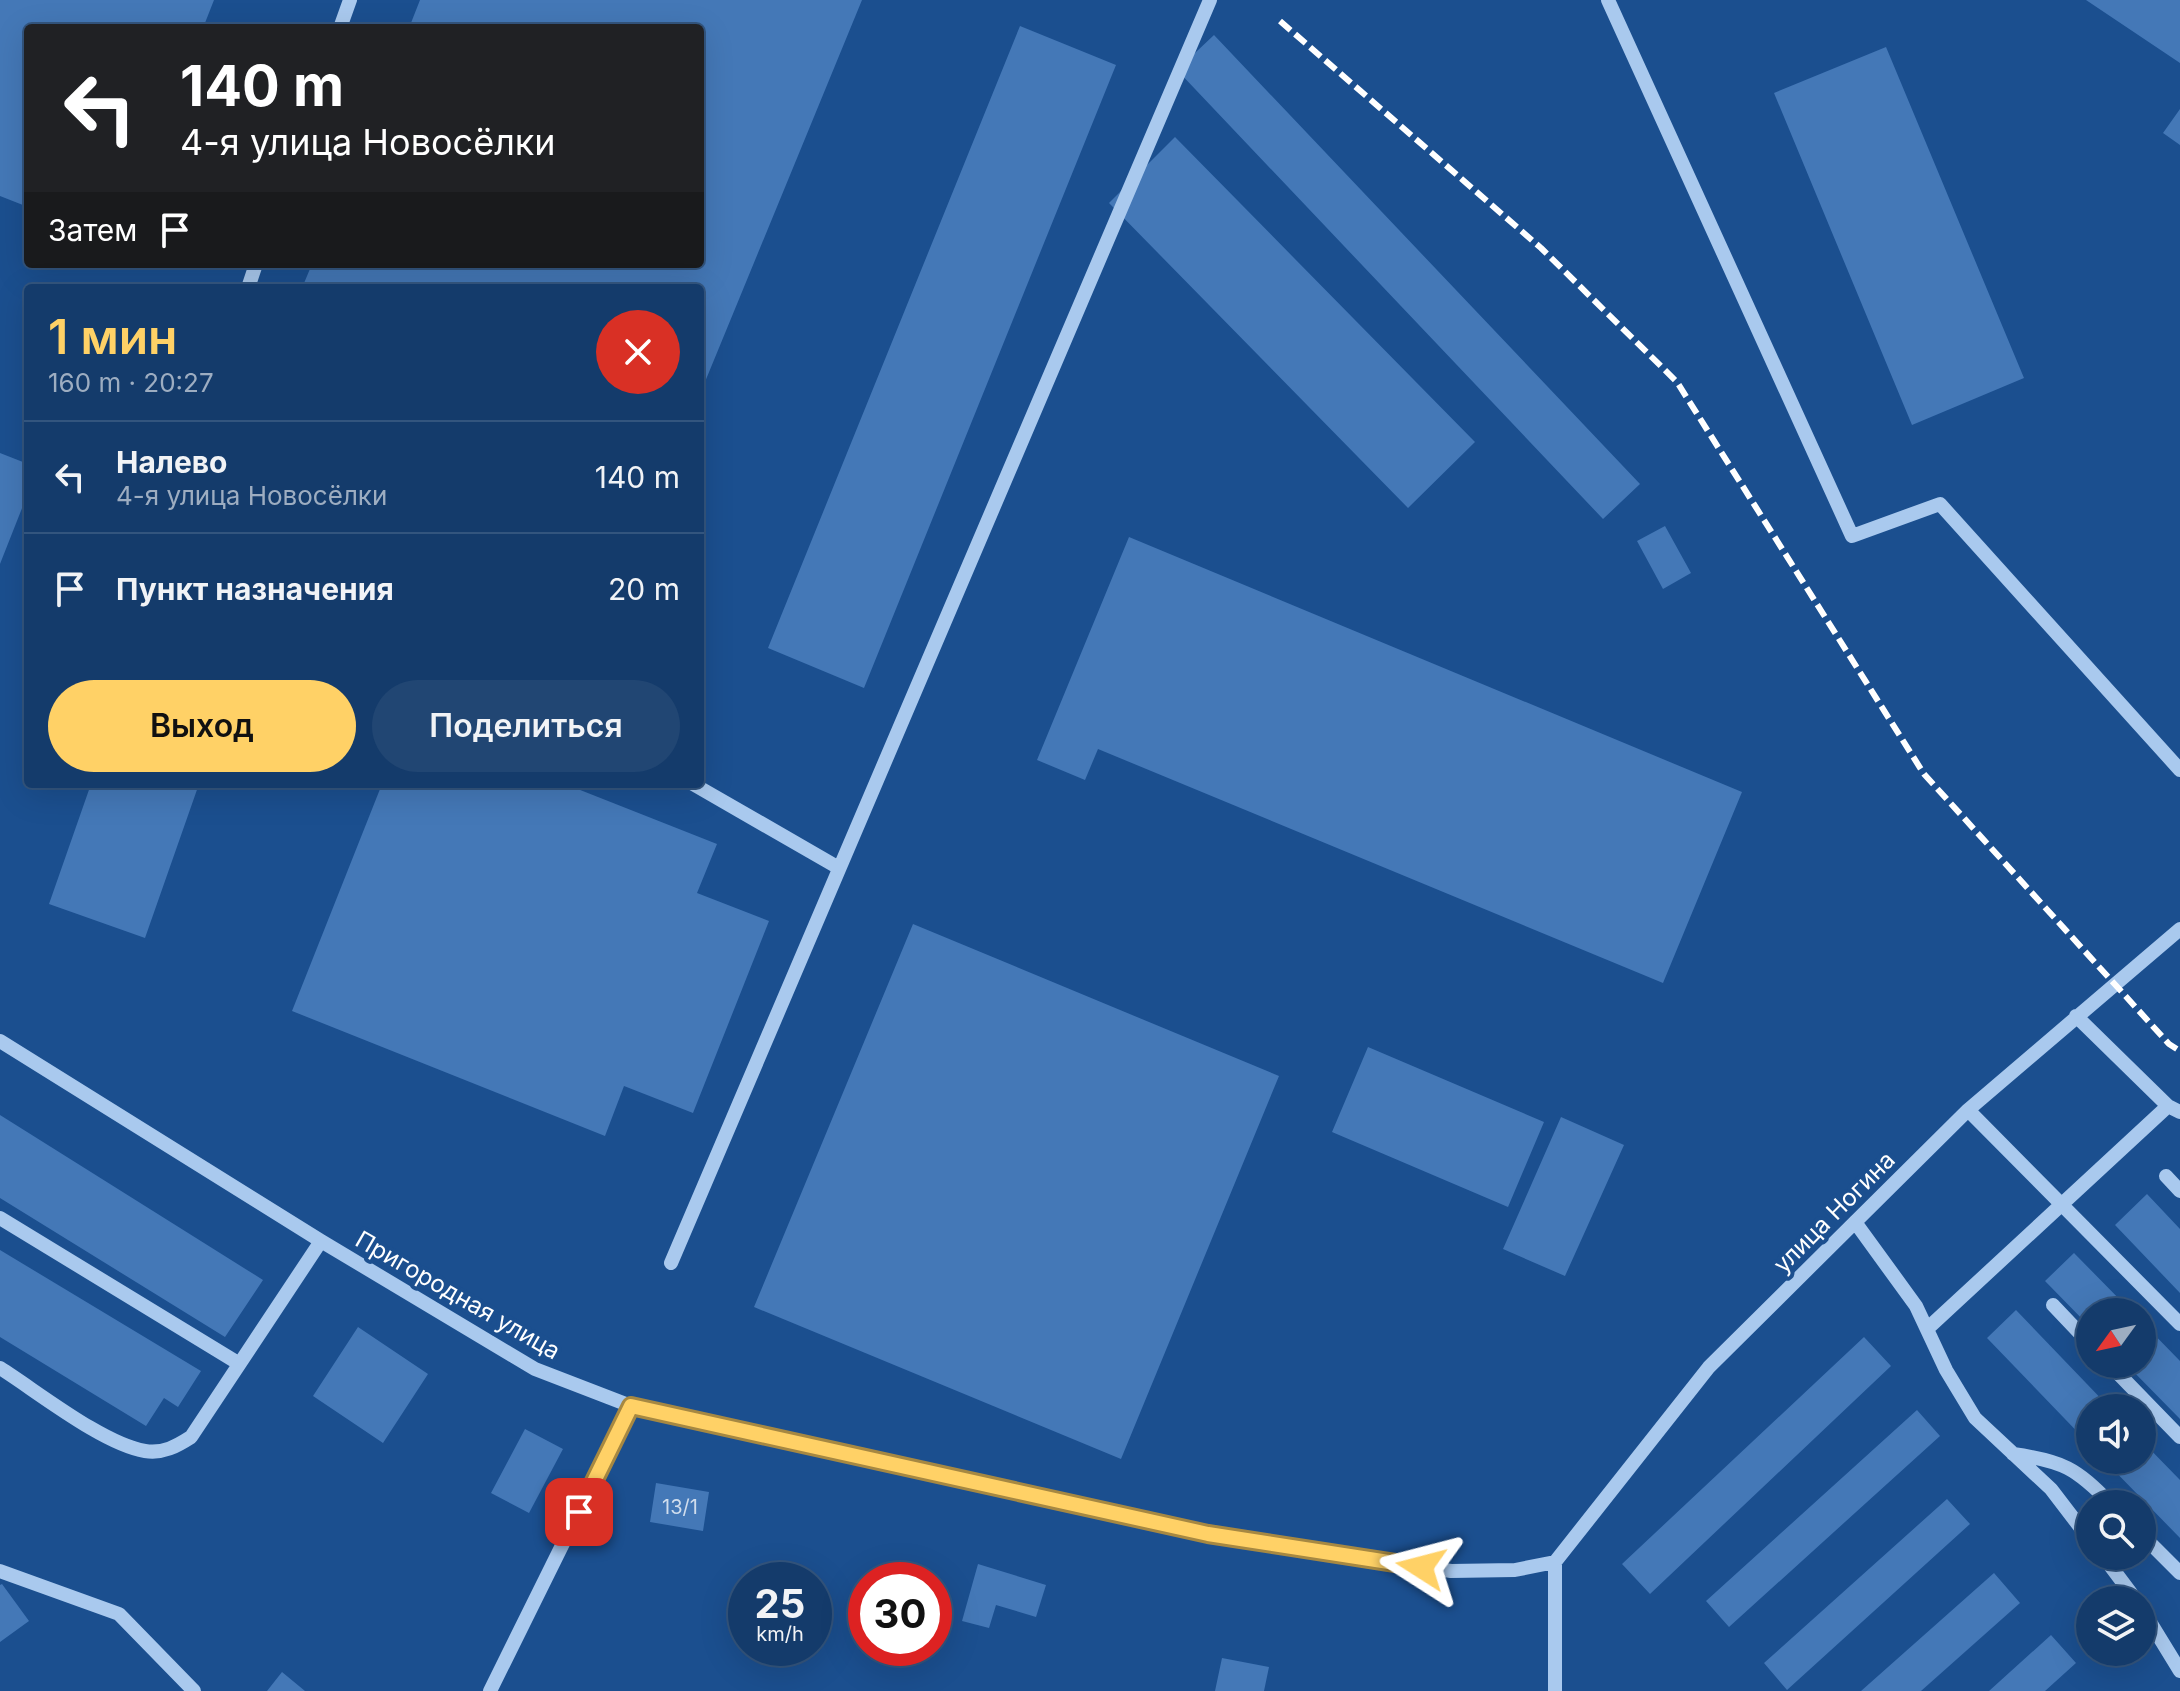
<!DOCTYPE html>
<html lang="ru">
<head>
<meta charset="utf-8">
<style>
  body { margin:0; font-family:Inter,sans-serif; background:#214673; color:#f1f3f6; height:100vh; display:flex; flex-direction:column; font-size:30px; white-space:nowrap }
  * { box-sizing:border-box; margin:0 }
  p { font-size:26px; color:#9dadc1 }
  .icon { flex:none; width:44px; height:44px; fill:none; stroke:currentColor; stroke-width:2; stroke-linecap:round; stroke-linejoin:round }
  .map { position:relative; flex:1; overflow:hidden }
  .sheet { position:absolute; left:24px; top:284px; width:680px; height:504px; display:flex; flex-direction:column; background:#143b6b; border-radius:8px; box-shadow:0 8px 32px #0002,0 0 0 2px #33557e }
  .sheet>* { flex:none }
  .top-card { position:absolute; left:24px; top:24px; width:680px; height:244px; border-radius:8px; box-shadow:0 8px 32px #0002,0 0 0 2px #33557e; background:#202124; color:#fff; overflow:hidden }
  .needle { width:52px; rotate:237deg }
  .tools { position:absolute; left:2076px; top:1298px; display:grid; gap:16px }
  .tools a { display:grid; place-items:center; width:80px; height:80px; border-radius:50%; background:#143b6b; box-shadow:0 8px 32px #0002,0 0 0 2px #33557e; font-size:40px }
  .speed { position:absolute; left:728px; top:1562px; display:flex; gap:16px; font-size:40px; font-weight:700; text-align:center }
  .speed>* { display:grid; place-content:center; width:104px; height:104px; border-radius:50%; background:#143b6b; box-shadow:0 8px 32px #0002,0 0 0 2px #33557e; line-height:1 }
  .speed small { font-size:20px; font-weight:400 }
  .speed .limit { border:12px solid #d22; background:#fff; color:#111 }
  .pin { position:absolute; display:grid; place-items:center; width:68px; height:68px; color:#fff; margin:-34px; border-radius:16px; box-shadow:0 4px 12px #0006 }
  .me { position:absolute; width:88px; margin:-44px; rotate:279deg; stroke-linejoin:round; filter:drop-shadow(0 0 6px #0008) }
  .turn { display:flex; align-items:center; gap:28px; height:168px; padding:0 24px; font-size:36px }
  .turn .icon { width:104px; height:104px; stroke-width:2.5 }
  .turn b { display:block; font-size:56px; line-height:68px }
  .then { display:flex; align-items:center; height:76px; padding:0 24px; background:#0003; gap:16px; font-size:30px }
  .round { display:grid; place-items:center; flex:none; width:84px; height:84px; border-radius:42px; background:#214673 }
  .overview { display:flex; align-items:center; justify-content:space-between; height:136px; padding:0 24px }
  h1 { font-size:48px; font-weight:600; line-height:60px; color:#ffd166 }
  .primary-button { display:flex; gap:16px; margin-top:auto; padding:16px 24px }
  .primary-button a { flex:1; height:92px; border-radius:48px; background:#ffd166; color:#111; font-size:32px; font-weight:600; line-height:92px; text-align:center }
  .primary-button a+a { background:#214673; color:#f1f3f6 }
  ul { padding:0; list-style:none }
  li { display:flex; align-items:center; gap:24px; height:112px; padding:0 24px; border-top:2px solid #33557e }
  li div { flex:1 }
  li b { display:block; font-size:30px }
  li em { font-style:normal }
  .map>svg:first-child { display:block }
  .building { fill:#4478b7 }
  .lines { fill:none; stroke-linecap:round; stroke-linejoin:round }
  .minor { stroke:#a9c9ee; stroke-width:14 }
  .rail { stroke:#fff; stroke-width:6; stroke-dasharray:14 6; stroke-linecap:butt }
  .route-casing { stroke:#a68842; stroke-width:20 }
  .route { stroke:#ffd166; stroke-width:14 }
  .labels { text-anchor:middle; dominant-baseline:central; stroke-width:8; stroke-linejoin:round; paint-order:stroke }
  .number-label { font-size:20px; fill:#d0dded }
  .street-label { font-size:24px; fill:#fff; stroke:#1b4f8f }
</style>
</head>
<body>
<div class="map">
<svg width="2180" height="1691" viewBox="0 0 2180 1691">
  <rect width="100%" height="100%" fill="#1b4f8f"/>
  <path class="building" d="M0,0H214L203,28H28V207L0,196Z
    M420,0H862L700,394V288H302L312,264H700V28H409Z
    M2086,0H2180V63Z
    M1020,26L1116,65L864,688L768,648Z
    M1214,35L1640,484L1603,519L1177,70Z
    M1886,47L2024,378L1912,425L1774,93Z
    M2180,109V145L2163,133Z
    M1175,137L1475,442L1408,508L1109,203Z
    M0,453L28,464V493L0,564Z
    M1665,526L1691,573L1663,589L1637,541Z
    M1129,537L1742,792L1663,983L1098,749L1085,780L1037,760Z
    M91,784H199L145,938L49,904Z
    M382,784H565L717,844L697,893L769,921L693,1113L624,1086L605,1136L292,1011Z
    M913,924L1279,1076L1121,1459L754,1307Z
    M1368,1047L1544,1122L1508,1207L1332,1132Z
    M0,1115L263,1280L225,1337L0,1198Z
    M1561,1117L1624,1145L1565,1276L1503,1249Z
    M2147,1194L2180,1229V1293L2115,1225Z
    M0,1250L201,1371L178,1407L164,1398L146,1426L0,1337Z
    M2074,1253L2132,1312H2090V1327L2045,1281Z
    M2016,1310L2110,1408H2090V1445L1987,1338Z
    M2142,1322L2180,1361V1419L2126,1364H2142Z
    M358,1327L428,1374L383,1443L313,1396Z
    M1864,1337L1891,1366L1650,1594L1622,1564Z
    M1917,1410L1940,1436L1729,1627L1706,1601Z
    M525,1429L563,1449L529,1513L491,1493Z
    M2142,1441L2180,1480V1538L2104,1460H2142Z
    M656,1483L709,1492L703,1531L650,1522Z
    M1947,1499L1970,1524L1787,1690L1764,1663Z
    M978,1564L1046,1585L1036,1617L996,1605L989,1628L962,1621Z
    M1994,1573L2020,1603L1921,1691H1861Z
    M2,1584L29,1621L0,1642V1585Z
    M2051,1635L2076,1663L2045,1691H1989Z
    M1222,1658L1269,1667L1264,1691H1215Z
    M282,1672L305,1691H267Z"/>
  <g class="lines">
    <path class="minor" d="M1608,0L1852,536L1940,504L2180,770
      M340,28L350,0
      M248,288L256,264
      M693,784L839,868
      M2076,1016L2168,1106L2180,1112
      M0,1041L321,1241L535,1369L631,1406L1208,1534L1451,1571L1515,1570L1555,1562
      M1968,1110L2180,1324
      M2166,1176L2180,1191
      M0,1218L238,1363
      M1855,1222L1916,1306L1946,1370L1975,1418L2051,1489L2090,1540
      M671,1263L1210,0
      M2053,1305L2090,1344
      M1927,1329L2168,1106
      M2109,1364L2180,1437
      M0,1368C38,1392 103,1444 145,1451C163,1454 177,1446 191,1437L321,1241
      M2013,1454C2063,1461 2076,1468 2111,1504
      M2142,1535L2180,1573
      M2103,1556L2136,1600
      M1555,1562L1709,1367L1968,1110L2180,929
      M0,1571L119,1614L194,1691
      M2142,1609L2180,1671
      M490,1691L631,1406
      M1555,1691V1562"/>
    <path class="rail" d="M1280,21L1541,248L1677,382L1924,774L2169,1044L2180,1051"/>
  </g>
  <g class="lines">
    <defs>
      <path id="route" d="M579,1512L631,1406L1208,1534L1421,1567"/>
    </defs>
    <use href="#route" class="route-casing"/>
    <use href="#route" class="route"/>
  </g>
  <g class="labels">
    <g class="number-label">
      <text x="680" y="1507">13/1</text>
    </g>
    <g class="street-label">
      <text transform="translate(1834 1212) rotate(-45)">улица Ногина</text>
      <text transform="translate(458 1295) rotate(30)">Пригородная улица</text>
    </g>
  </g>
</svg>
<div class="tools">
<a><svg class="needle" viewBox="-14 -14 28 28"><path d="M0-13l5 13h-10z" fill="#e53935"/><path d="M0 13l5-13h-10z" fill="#9dadc1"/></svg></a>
<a><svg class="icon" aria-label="sound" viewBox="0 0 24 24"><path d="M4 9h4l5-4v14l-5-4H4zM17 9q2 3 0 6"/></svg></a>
<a><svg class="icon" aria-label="search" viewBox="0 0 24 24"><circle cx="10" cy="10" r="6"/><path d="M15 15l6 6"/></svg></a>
<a><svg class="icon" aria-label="layers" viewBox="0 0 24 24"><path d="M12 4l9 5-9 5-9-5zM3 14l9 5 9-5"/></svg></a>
</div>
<div class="speed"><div>25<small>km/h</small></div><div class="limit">30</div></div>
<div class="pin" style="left:579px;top:1512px;background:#d93025"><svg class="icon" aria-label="arrive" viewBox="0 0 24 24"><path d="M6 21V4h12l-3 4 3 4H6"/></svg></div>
<svg class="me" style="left:1421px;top:1567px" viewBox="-20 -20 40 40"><path d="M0-17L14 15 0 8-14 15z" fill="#ffd166" stroke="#fff" stroke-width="4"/></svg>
<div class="top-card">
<div class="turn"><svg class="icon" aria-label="left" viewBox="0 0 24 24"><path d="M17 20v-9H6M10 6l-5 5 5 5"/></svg><div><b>140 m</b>4-я улица Новосёлки</div></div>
<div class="then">Затем<svg class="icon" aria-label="arrive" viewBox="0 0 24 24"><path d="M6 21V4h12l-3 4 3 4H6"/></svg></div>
</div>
<section class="sheet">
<div class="overview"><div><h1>1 мин</h1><p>160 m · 20:27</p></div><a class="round" style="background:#d93025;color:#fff"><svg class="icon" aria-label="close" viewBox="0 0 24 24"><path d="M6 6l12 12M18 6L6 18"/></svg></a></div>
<ul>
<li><svg class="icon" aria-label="left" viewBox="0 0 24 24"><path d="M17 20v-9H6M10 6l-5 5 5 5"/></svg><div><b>Налево</b><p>4-я улица Новосёлки</p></div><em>140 m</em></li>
<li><svg class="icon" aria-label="arrive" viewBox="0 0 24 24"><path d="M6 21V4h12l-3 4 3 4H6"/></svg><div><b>Пункт назначения</b></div><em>20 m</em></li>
</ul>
<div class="primary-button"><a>Выход</a><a>Поделиться</a></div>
</section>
</div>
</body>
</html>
